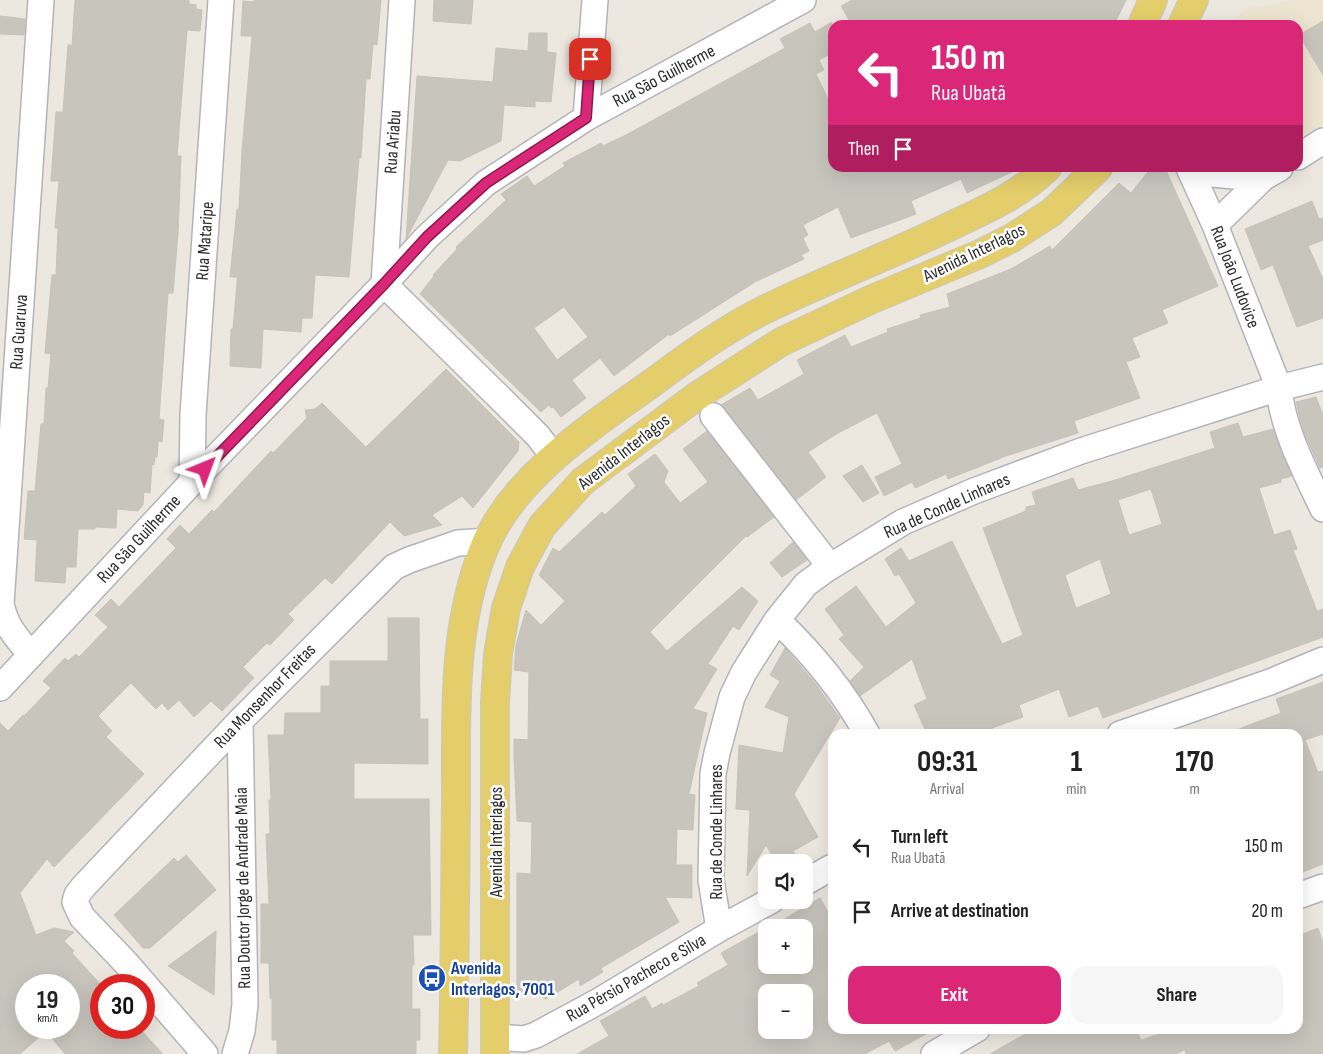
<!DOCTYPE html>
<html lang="en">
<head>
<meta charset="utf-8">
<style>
  body { margin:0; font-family:"Sofia Sans Condensed",sans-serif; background:#f6f6f6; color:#222; height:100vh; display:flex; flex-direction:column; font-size:19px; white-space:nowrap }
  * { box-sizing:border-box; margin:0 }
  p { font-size:16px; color:#767676 }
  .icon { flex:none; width:28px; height:28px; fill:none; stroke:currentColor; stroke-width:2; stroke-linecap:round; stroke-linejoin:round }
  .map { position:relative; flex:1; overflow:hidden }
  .side { position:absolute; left:828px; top:729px; width:475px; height:305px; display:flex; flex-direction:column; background:#fff; border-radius:15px; box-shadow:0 5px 20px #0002 }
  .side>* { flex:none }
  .top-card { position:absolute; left:828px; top:20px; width:475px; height:152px; border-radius:15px; box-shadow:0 5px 20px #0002; background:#db2777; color:#fff; overflow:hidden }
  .tools { position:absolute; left:758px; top:854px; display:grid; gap:10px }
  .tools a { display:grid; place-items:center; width:55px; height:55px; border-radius:10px; background:#fff; box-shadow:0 5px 20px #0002; font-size:25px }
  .speed { position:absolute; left:15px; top:974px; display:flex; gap:10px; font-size:25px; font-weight:700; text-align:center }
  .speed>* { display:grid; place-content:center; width:65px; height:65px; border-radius:50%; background:#fff; box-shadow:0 5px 20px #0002; line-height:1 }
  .speed small { font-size:12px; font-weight:400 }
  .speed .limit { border:8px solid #d22; background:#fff; color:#111 }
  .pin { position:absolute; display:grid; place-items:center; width:42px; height:42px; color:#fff; margin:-21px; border-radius:10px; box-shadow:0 2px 8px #0006 }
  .me { position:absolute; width:55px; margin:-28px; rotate:44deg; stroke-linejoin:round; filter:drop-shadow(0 0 4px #0008) }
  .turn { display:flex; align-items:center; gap:18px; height:105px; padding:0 20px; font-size:22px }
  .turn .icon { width:65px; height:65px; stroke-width:2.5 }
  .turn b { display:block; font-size:35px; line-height:42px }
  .then { display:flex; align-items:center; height:48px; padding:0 20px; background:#0003; gap:10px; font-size:19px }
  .eta { display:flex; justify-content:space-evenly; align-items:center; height:85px; text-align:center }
  .eta b { font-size:30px; font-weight:700; line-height:35px }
  .cta { display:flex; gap:10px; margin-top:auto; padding:10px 20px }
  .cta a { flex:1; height:58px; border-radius:15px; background:#db2777; color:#fff; font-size:20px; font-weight:700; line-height:58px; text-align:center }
  .cta a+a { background:#f6f6f6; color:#222 }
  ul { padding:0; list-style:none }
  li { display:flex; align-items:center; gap:15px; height:65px; padding:0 20px }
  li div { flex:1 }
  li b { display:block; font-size:19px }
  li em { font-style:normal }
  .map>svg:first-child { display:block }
  .education { fill:#ece4d0 }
  .building { fill:#c8c5bd; stroke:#c7c3b9; fill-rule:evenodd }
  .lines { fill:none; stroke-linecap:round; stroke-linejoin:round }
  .minor-casing { stroke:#b2b4bd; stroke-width:28 }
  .major-casing { stroke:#c8c8c8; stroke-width:30 }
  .minor { stroke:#fff; stroke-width:25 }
  .major { stroke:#e4ce6b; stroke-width:28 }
  .route-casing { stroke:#8e194d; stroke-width:12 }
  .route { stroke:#db2777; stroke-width:9 }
  .labels { text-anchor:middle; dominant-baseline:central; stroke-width:5; stroke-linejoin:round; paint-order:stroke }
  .street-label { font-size:18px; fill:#2b2b2b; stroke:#fff }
  .transit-label { font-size:18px; font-weight:bold; fill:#164399; stroke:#fff; text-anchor:start }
</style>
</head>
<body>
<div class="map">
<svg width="1323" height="1054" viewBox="0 0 1323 1054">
  <rect width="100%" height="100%" fill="#ece7df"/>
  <path class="education" d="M1298,0H1323V125L1298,138V25H1230L1245,9Z"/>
  <path class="building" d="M75,0H189V4L196,5V9L202,10L200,31L187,30L177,156H181L178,233L173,293H168L159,419L164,420L162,442L158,441L157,457H155L154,465L152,464L150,493L144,492L143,505L138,511L117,509L116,528L95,527V529H78L76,567H66L65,583L35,581L37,540L24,539L28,491H35L41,424H44L46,388H48L51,354L45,353L52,275H56L58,228H55L59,181H51L56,112H63L68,45H72Z
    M254,0H381L377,45L373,44L370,79H366L361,158H359L349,277L315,275L312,318H302L301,332L263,329L261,368L230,366L231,329H233L237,284V277H230L237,209H239L242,151L252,36H241L243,1L254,2Z
    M434,0H473L471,24L433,21Z
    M852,0H1126L1114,25H852L841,6Z
    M0,16L25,19L24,35L0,34Z
    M1323,21V75L1299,35Z
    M832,22V53L819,60L824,70L816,74L832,107V168H1020L967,193L961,179L911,201L916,214L851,238L838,207L803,225L808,235L803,238L809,251L801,255L804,259L755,282L670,336L669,334L614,376L600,358L572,380L586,398L561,417L553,407L551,408L549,405L541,412L420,294L434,276L433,275L457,249L456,247L506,200L501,194L527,176L534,186L565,166L563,163L601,143L603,146L626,135L785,48L780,39L810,23L815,32ZM564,307L588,337L557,360L534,328Z
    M529,33H547V52L556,53L551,102L535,101V107L504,105L501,141L460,161L448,160L406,239L417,76L493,82L496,48L528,51Z
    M1151,168H1165L1218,286L1162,310L1168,323L1132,338L1140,357L1126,362L1140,398L1074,421L1078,433L1006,456L948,479L946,474L915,488L912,482L884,496L875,477L902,464L877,413L838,433L808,452L826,477L796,500L721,405L750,388L758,400L804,374L797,360L845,335L851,347L888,332L887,329L921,318L920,315L950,307L947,294L1011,269L1050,246L1052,250L1119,183L1131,193Z
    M1312,201L1319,219L1323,218V240L1308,246L1323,279V318L1297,327L1273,265L1261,270L1245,229Z
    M446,369L519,442L518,451L473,508L462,496L432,515L442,525L404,536L390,522L332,584L325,578L288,614L294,620L270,645L267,643L243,667L254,678L222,711L211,701L194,717L179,700L168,710L162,703L156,709L131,683L98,716L112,731L106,737L144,774L54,867L47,859L20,893L36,935L54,928L74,932L64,941L74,951L72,953L101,985V1028H139L163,1054H65L46,1031L20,1054H0V723L8,731L23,715L24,716L51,688L43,681L65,658L68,661L76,654L79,657L108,627L95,615L111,599L119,607L176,548L167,539L180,525L189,534L212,510L214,512L271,451L273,453L307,418L305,410L315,409L322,403L366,447ZM26,985H69V1028H26Z
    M1316,397L1323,415V467L1320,468L1303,430L1296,402Z
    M1238,423L1243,437L1273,429L1292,476L1281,479V482L1259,488L1274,535L1290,530L1297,549L1293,550L1317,611L1323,609V637L1103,718L1098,706L1069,717L1059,689L1019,705L1023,717L992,728L994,734H927L914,705L927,699L912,659L860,696L850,681L864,667L839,639L844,635L825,609L856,586L886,627L916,603L899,574L895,576L885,559L901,548L909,561L952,541L1002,644L1023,635L983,528L1026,511V507L1036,505L1032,492L1073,478L1078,490L1112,481L1215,448L1210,432ZM1151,489L1162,524L1129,535L1118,500ZM1100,559L1111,594L1076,608L1065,575Z
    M707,431L774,517L747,537L746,536L650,632L667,651L742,587L758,601L739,630L733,626L708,664L717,669L693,709L707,713L689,794L695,795L693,830L677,829L676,865H692V898L665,897L679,922L601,968L603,972L580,986L579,979L546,999L533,993L517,992V873L531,874L532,822L517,821L514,758V739L528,740L529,672L514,670L516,645L526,610L541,625L565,601L539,575L553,548L559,552L602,512L605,515L636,486L628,474L655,454L668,471L664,482L680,503L708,482L683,449Z
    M862,465L879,493L863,502L843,476Z
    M793,542L807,560L782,577L770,563Z
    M388,618H419L420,719H428V764L354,763V799H429L431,935H413L414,965H412V1009H420V1040H416V1054H277V1040H272V998H270L269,963H261V904H269L266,834H270L269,800H271L268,735H284L285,713H321V686H330V661H388Z
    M785,648L815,683L840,718L794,794L818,837L793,851L799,862H776L766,845L747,876L750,810L736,809L739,745L783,753L789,717L765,707L780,681L770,675Z
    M1323,682V734L1305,740L1318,772L1323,771V864L1298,874V734H1232L1231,732L1281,713L1276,699Z
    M186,855L216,890L150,948H143L114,915L174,858L178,862Z
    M820,898L832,919V1029H935L895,1051L889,1041L865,1054H577L609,1036L600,1021L645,996L652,1009L662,1003L663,1005L699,986L697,983L728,965L721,953L766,928V965H804V928H769ZM766,992H804V1030H766Z
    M1318,928L1323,943V1054H1186L1185,1050L1175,1054H990L1034,1029H1136L1141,1040L1175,1029H1298V936Z
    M216,931L214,995L168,966Z"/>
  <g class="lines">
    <defs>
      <path id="minor" d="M402,0L384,284L501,399L538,436L554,457
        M586,118L595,0
        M1298,157L1323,141
        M1189,168L1215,225L1279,388C1282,428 1306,473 1323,509
        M1191,172L1245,177H1264
        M1215,225L1264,177L1280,168
        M713,416L822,556L828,568
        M192,482L193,415L221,0
        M777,620C812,653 844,692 867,734
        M31,655C16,637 6,627 1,604L41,0
        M0,688L192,482L384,284L427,237L486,183L586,118L803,0
        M1120,734L1270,682L1323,660
        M804,883L832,867
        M1298,896L1323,887
        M719,929L711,880L713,774L717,753L732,697L744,672L777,620L806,584L828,568L903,522L974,491L1081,451L1279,388L1323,377
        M495,1037L524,1039L536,1035L599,1001L719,929L772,900
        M205,1054L126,963L82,917L75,902L77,895L84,886L240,721L394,567L409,560L458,543L488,541
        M235,1054L242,1031L245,1004L240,721
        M934,1054L977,1029"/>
      <path id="major" d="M1142,25L1153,0
        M1182,25L1194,0
        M453,1054C455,970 455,885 456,801C456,717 452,630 483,551C510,479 592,426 652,383C687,357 728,327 768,308C830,278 894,254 955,224C987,209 1022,193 1047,168
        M495,1054V702L498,654L506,608L520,567L542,526L583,481L697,396L781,342L870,300L980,254L1012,238L1052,212L1098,168"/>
    </defs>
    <use href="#minor" class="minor-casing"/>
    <use href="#major" class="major-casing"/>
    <use href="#minor" class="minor"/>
    <use href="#major" class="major"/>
  </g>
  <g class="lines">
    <defs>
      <path id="route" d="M205,469L384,284L427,237L486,183L586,118L590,59"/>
    </defs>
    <use href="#route" class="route-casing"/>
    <use href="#route" class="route"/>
  </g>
  <defs>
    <symbol id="bus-disc" viewBox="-11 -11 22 22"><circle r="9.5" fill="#1a4fb4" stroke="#fff"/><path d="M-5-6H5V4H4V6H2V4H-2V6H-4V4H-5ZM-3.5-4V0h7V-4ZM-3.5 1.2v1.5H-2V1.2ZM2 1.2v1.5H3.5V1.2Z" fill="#fff"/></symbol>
  </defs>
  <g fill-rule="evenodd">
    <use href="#bus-disc" x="416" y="962" width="32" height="32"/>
  </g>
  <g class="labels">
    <g class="street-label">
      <text transform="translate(664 76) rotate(-28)">Rua São Guilherme</text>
      <text transform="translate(393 142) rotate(-86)">Rua Ariabu</text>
      <text transform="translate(205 241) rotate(-86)">Rua Mataripe</text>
      <text transform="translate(974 253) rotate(-26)">Avenida Interlagos</text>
      <text transform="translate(1235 277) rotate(69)">Rua João Ludovice</text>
      <text transform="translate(19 332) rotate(-86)">Rua Guaruva</text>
      <text transform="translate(624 452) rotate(-38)">Avenida Interlagos</text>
      <text transform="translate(947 506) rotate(-24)">Rua de Conde Linhares</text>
      <text transform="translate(139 539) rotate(-47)">Rua São Guilherme</text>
      <text transform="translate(265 696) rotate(-46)">Rua Monsenhor Freitas</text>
      <text transform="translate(716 832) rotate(-90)">Rua de Conde Linhares</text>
      <text transform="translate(496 842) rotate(-90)">Avenida Interlagos</text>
      <text transform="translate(243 888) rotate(-91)">Rua Doutor Jorge de Andrade Maia</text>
      <text transform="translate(636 978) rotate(-30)">Rua Pérsio Pacheco e Silva</text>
    </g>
    <g class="transit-label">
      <text x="451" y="968">Avenida<tspan x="451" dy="21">Interlagos, 7001</tspan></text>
    </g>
  </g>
</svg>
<div class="tools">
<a><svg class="icon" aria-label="sound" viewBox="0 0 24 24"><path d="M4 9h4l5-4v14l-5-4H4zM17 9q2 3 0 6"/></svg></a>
<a>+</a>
<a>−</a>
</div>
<div class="speed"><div>19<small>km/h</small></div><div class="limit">30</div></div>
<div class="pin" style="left:590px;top:59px;background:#d93025"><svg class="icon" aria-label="arrive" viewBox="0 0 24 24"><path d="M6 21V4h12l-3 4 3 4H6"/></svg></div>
<svg class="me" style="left:205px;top:469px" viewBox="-20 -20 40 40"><path d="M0-17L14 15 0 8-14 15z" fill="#db2777" stroke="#fff" stroke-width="4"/></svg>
<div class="top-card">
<div class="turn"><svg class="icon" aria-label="left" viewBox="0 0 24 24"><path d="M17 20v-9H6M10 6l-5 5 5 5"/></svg><div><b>150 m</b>Rua Ubatã</div></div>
<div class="then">Then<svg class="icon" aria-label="arrive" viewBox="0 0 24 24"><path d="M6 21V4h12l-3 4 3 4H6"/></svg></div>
</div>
<section class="side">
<div class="eta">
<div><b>09:31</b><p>Arrival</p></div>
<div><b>1</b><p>min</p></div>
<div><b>170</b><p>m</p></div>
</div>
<ul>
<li><svg class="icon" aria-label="left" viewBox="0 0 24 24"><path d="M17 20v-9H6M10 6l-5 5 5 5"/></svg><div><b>Turn left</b><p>Rua Ubatã</p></div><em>150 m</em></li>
<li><svg class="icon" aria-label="arrive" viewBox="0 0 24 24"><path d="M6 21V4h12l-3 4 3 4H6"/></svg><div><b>Arrive at destination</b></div><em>20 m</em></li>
</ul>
<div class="cta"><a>Exit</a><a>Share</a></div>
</section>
</div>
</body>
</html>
